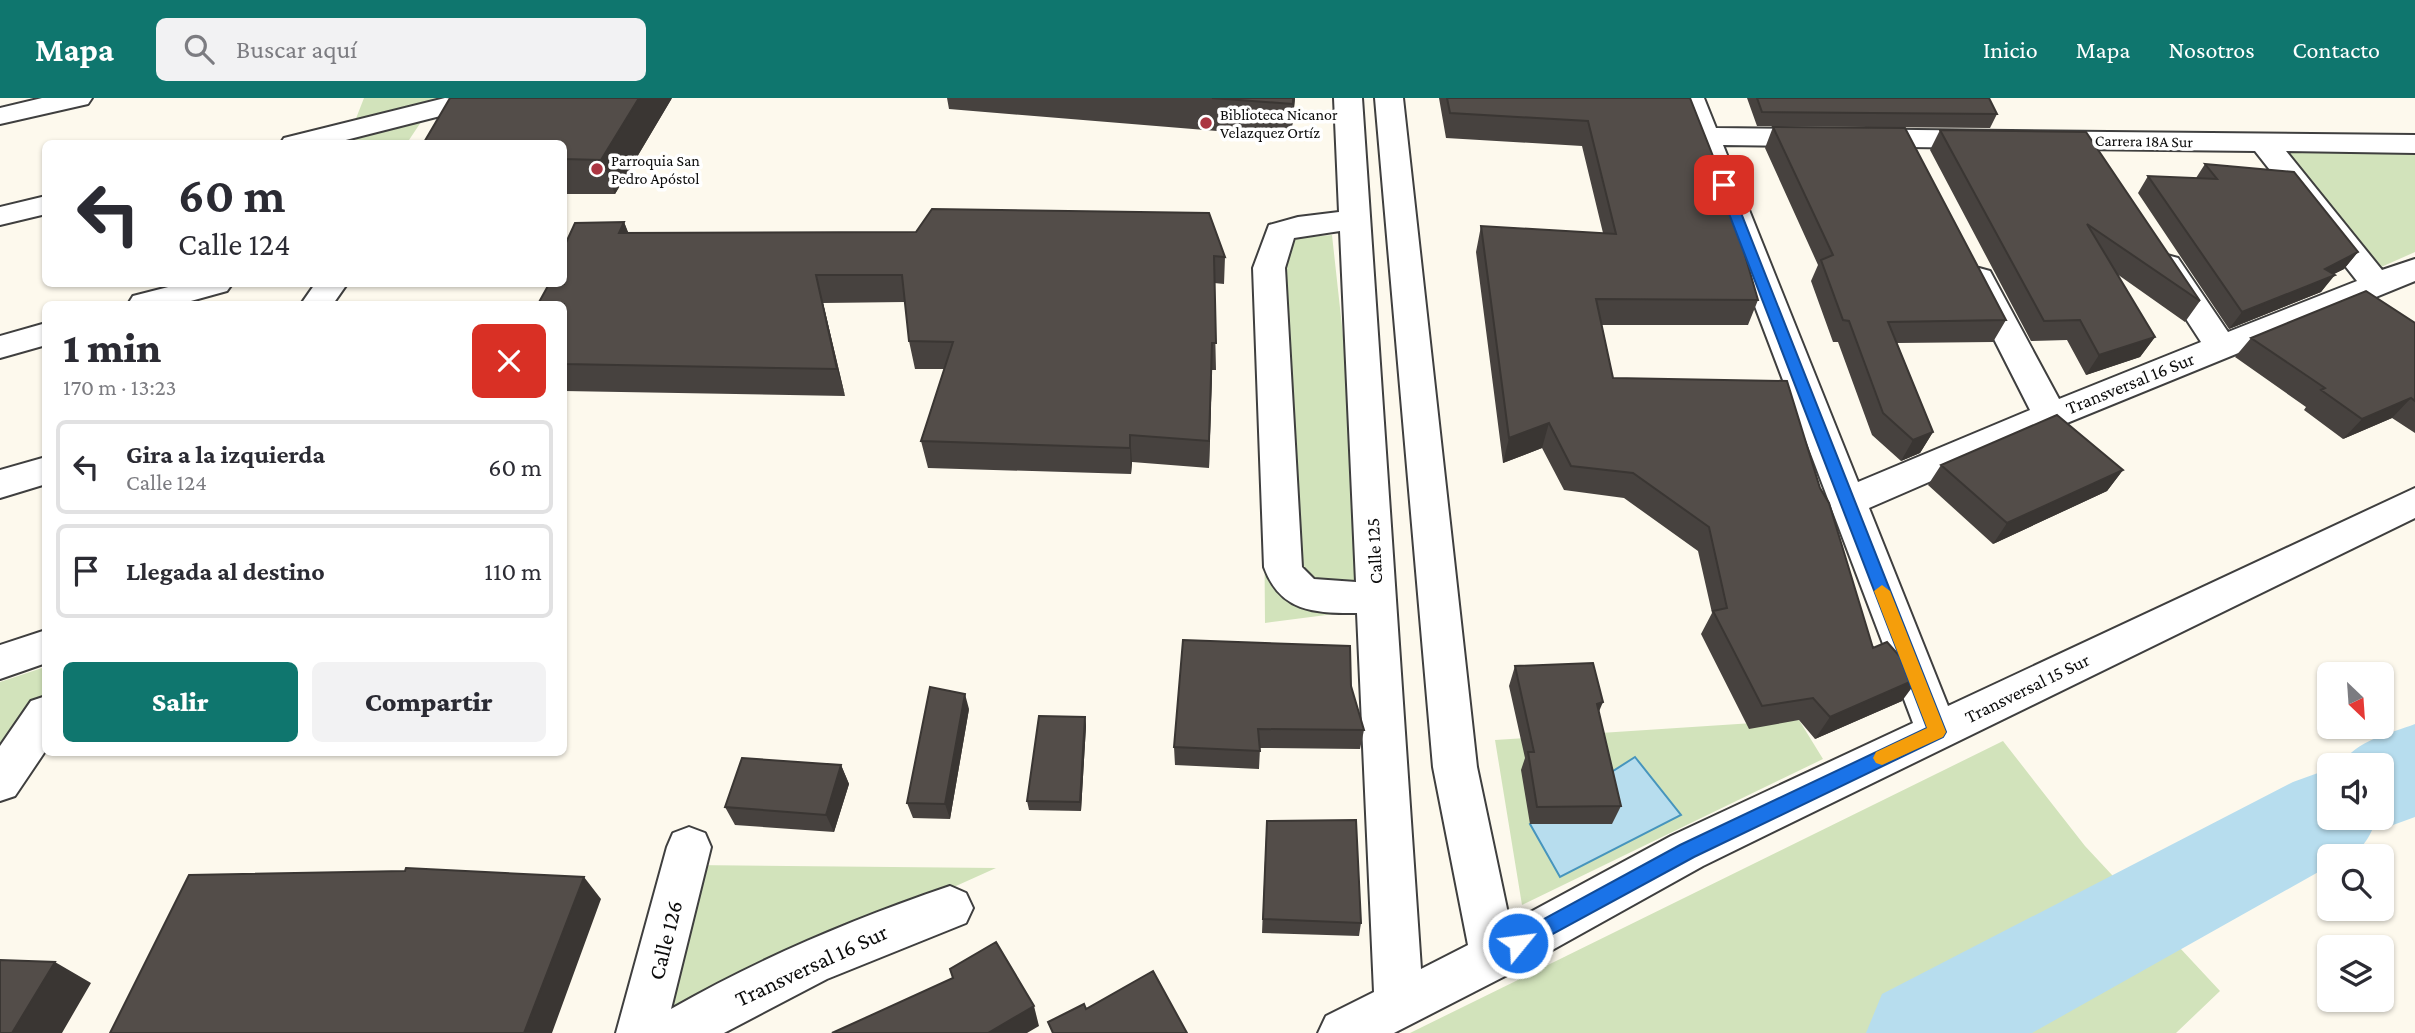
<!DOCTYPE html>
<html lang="es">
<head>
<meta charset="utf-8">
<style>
  body { margin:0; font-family:"Crimson Pro",serif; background:#f2f2f3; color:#2b2b33; height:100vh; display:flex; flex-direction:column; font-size:26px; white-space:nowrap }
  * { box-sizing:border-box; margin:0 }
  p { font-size:23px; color:#7c7c81 }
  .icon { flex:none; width:38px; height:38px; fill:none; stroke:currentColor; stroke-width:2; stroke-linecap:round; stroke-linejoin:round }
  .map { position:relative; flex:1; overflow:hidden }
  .details { position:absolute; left:42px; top:203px; width:525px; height:455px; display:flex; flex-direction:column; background:#fff; border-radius:10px; box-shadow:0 2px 5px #0004 }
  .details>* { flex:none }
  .hud { position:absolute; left:42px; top:42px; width:525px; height:147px; border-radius:10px; box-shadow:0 2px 5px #0004; background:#fff; color:#2b2b33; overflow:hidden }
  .needle { width:46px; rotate:155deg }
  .tools { position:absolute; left:2317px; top:564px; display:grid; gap:14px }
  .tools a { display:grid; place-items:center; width:77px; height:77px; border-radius:10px; background:#fff; box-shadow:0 2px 5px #0004; font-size:35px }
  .pin { position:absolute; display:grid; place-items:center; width:60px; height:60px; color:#fff; margin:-30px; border-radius:14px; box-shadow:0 4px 10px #0006 }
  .me { position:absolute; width:77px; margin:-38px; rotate:61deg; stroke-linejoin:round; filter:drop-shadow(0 0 5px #0008) }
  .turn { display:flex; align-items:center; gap:24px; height:147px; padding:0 21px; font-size:32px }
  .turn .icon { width:91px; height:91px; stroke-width:2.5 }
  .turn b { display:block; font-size:49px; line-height:60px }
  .round { display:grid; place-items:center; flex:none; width:74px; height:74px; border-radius:10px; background:#f2f2f3 }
  .summary { display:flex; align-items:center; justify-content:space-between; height:119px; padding:0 21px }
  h1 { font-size:42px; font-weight:800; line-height:52px }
  .cta { display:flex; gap:14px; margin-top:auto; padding:14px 21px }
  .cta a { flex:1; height:80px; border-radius:10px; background:#0f766e; color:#fff; font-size:28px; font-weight:800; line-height:80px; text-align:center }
  .cta a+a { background:#f2f2f3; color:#2b2b33 }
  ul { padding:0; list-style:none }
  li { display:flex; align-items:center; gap:21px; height:94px; margin:0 14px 10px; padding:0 7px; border:4px solid #e1e1e2; border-radius:10px }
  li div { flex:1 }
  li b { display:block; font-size:26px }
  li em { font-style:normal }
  header { display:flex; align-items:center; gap:42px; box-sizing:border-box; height:98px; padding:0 35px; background:#0f766e; color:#fff }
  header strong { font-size:33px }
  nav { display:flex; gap:38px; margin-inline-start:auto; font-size:24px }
  .search { width:490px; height:63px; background:#f2f2f3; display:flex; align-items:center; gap:18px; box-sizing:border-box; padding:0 24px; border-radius:10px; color:#7c7c81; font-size:26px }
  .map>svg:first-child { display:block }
  .green { fill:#d2e3bb }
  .water { fill:#b7ddee; stroke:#4795bd; stroke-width:2 }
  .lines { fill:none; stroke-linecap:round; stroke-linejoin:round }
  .river { fill:#b7ddee; fill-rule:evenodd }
  .minor-casing { stroke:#3f3f3f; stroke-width:4 }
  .minor { fill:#fff; fill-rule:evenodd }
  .wall { fill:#47423f }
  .shaded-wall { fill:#3a3633 }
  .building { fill:#534d49; stroke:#3a3633; stroke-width:2 }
  .route { fill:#1a73e8; stroke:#114b97; stroke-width:2 }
  .slow { fill:#f59e0b }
  .poi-dot { fill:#ab3541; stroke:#fff; stroke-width:2.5 }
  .labels { text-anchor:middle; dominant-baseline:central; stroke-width:7; stroke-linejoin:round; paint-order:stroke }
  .far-poi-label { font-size:16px; fill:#0c0c0c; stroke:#fff; text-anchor:start }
  .far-street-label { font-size:16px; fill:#0c0c0c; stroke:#fff }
  .street-label { font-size:19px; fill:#0c0c0c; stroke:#fff }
  .near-street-label { font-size:23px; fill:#0c0c0c; stroke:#fff }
</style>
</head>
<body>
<header>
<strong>Mapa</strong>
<div class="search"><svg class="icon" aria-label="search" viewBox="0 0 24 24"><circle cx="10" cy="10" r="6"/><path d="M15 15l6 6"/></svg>Buscar aquí</div>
<nav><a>Inicio</a><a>Mapa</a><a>Nosotros</a><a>Contacto</a></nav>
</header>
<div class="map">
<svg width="2415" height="935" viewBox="0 0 2415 935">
  <rect width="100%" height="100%" fill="#fdf9ed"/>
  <path class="green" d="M364,0H437L407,45L346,46Z
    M2281,53H2415V154L2379,170Z
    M1332,137L1373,511L1265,525L1262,143Z
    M45,569V610L0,682V584Z
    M1799,622L1823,661L1522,807L1495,642Z
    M2003,643L2085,748L2220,893L2176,935H1410Z
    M691,767L996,770L654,924Z"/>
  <path class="water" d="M1635,659L1681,717L1560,779L1530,726Z"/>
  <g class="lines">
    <path class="river" d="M2415,626V719L2382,731L2374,728C2363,752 2356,758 2329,758V768L2032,935H1866L1882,896L2293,684L2329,671V719H2382V667H2342C2353,643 2392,635 2415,626Z"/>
    <defs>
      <path id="minor" d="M42,0H92L88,6L0,26V10Z
        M445,0L460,1L464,7L460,13L330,46H280L284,40Z
        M1334,0H1362L1421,871L1468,847L1433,669L1375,0H1403L1477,669L1510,825L1671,738L1913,625L1676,0H1704L1716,30L2415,37V55L2286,53L2382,172L2415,161V183L2028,341L1869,410L1948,608L2415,390V420L1703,768L1511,875L1394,935H1318L1326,918L1374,894L1357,515C1314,515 1280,514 1264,469L1253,170L1269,127L1298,119L1339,114ZM1723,47L2255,53L2357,183L2228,234L2178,160L2167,157L2156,160L2151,167L2201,244L2059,301L1990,173L1979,170L1968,173L1963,180L2030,312L1858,384ZM1340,133L1356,484L1314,481L1302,469L1285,170L1294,140Z
        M46,98V116L0,127V109Z
        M180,186H232L227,193L180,206H128L133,198Z
        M315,186H347L333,206H301Z
        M46,225V247L0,260V238Z
        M46,359V386L0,400V372Z
        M46,532V565L0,581V547Z
        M46,598V652L15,698L0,703V648L31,603Z
        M689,729L705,735L711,749L671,911C760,860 853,821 950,788L966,795L973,810L966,825L827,881L724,935H616L667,749L673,735Z"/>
    </defs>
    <use href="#minor" class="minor-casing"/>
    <use href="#minor" class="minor"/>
  </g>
  <path class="wall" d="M672,0L615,96H564V46Z
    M947,0H1295L1291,39L949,11Z
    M1439,0H1690L1758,202L1748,227H1602L1613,280L1820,390L1873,550L1902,603L1815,641L1799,622L1749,631L1701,536L1712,515L1698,453L1624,400L1564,392L1542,350L1503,365L1476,154L1481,128L1603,135L1582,48L1446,40Z
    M1747,0H1989L1997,16L1990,30L1757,28Z
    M1773,29L2006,222L1993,244L1897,245L1933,334L1920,355L1901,363L1872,337L1838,244H1833L1811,183L1818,167L1765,50Z
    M1940,32L2086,34L2200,203L2185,224L2117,176L2155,239L2140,259L2086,277L2067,242L2031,243L1930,52Z
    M2205,66L2358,154L2344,171L2334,176L2321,194L2229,231L2138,95L2148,78L2196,80Z
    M624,124L628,135L916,134L1225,159L1224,186L1214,185L1216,272H1212L1209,370L1132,364L1131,376L928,370L921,343L944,271H915L909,243L905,204L823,205L845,298L564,293V206Z
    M2415,225V335L2392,320L2343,341L2304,312L2306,309L2235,259L2251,240Z
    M1941,367L2123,372L2107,393L1993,446L1928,387Z
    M1515,568L1599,614L1621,708L1612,726H1530L1521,672L1525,660L1509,588Z
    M1351,588L1364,632L1360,651L1260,650L1259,671L1175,667L1174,649Z
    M969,611L950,721L913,720L907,705Z
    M1085,619L1086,628L1081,713L1029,712L1027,703Z
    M841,667L849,686L834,734L735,727L725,709Z
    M1266,738L1361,825L1359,838L1262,835Z"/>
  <path class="shaded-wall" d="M639,0H672L615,96L601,62Z
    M1293,0H1295L1291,39L1293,6Z
    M624,124L635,151L619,135Z
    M2358,154L2344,171L2322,182L2335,177L2321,194L2229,231L2242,214Z
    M816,177L823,205L845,298L837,271Z
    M2155,239L2140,259L2086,277L2099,257Z
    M1212,245V272L1209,370V343Z
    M2411,300L2392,320L2343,341L2362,321Z
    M1549,325L1542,350L1503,365L1509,340Z
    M1933,334L1920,355L1901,363L1913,342Z
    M1130,337L1132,364L1131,376L1130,350Z
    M2123,372L2107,393L1993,446L2007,425Z
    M1919,580L1902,603L1815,641L1830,619Z
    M965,596L969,611L950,721L945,706Z
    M1603,604L1595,623L1597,606Z
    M1085,619L1086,628L1081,713L1080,704Z
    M841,667L849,686L834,734L826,717Z
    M584,779L601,801L552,935H524Z
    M55,864L91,885L62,935H12Z
    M1034,908L1039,928L1027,935H988Z"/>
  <path class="building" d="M450,0H639L601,62L564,61V46H423Z
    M1212,0H1293V6Z
    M1447,0H1690L1726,91L1758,202L1596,201L1613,280L1787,283L1820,390L1829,405L1873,550L1887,544L1919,580L1830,619L1813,600L1762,608L1713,513L1727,510L1709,429L1633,375L1571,368L1549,325L1509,340L1481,128L1616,136L1588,23L1450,15Z
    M1757,0H1989L1997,16L1762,14Z
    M1773,29L1905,30L2006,222L1888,224L1933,334L1913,342L1883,315L1849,223L1843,222L1821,162L1833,157Z
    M1940,32L2086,34L2200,203L2087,126L2155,239L2099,257L2080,222L2044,223Z
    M2205,66L2294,74L2358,154L2325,171L2335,177L2242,214L2148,78L2217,81Z
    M932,111L1209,115L1225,159L1214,158L1216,245H1212L1209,343L1130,337V350L921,343L953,244L909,243L902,177H816L837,271L564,266V206H538L549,186H564V149L575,125L624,124L619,135L916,134Z
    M2366,193L2415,225V303L2411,300L2362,321L2321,292L2325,290L2251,240Z
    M2057,317L2123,372L2007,425L1941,367Z
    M1183,542L1350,548L1351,588L1364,632L1258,631L1260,653L1174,649Z
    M1593,565L1603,604L1597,606L1621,708L1537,709L1528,654H1534L1515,568Z
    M930,589L965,596L945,706L907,705Z
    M1039,618L1085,619L1080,704L1027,703Z
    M742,660L841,667L826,717L725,709Z
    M1356,722L1361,825L1263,821L1267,723Z
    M406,770L584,779L524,935H110L189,777L405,773Z
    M996,844L1034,908L988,935H832L953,880L950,871Z
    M0,862L55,864L12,935H0Z
    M1153,873L1187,935H1053L1048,924L1084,906L1086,911Z"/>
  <path class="route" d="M1724,83L1730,87L1946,634L1943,639L1694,759L1518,855L1511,852L1509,845L1511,839L1680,747L1927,630L1718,87Z"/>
  <path class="slow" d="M1882,487L1890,493L1946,634L1943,639L1882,667L1876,665L1873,660L1876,654L1927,630L1874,493Z"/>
  <g class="poi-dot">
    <circle cx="1206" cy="25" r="7"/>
    <circle cx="597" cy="71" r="7"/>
  </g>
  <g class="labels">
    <g class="far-poi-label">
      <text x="1220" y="16">Biblioteca Nicanor<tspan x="1220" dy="18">Velazquez Ortíz</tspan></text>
      <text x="611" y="62">Parroquia San<tspan x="611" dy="18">Pedro Apóstol</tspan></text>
    </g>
    <g class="far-street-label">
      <text transform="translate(2144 43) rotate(1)">Carrera 18A Sur</text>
    </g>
    <g class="street-label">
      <text transform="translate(2130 285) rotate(-22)">Transversal 16 Sur</text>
      <text transform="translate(1374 453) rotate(-93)">Calle 125</text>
      <text transform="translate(2027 590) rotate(-26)">Transversal 15 Sur</text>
    </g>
    <g class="near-street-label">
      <text transform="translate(665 842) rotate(-76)">Calle 126</text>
      <text transform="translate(811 867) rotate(-25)">Transversal 16 Sur</text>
    </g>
  </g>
</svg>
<div class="tools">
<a><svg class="needle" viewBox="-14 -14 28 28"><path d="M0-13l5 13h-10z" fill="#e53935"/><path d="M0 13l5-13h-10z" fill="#7c7c81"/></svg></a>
<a><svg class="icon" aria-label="sound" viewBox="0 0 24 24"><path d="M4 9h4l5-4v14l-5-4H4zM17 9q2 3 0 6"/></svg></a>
<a><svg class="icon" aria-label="search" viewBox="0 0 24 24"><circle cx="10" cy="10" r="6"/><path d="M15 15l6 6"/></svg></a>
<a><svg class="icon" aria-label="layers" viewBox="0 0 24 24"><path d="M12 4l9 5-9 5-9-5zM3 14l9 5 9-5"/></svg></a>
</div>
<div class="pin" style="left:1724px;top:87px;background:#d93025"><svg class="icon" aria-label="arrive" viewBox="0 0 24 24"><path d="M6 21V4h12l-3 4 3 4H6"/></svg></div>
<svg class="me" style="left:1518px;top:845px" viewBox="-20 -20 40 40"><circle r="17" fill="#1a73e8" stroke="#fff" stroke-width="3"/><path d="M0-11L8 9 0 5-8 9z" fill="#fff"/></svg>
<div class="hud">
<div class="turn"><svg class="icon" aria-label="left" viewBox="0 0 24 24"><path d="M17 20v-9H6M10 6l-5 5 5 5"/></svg><div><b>60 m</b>Calle 124</div></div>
</div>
<section class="details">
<div class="summary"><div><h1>1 min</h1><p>170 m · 13:23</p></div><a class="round" style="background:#d93025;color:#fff"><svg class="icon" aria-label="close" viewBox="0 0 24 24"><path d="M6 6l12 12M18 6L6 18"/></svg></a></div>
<ul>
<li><svg class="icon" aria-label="left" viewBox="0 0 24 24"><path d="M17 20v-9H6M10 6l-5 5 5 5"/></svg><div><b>Gira a la izquierda</b><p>Calle 124</p></div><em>60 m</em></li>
<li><svg class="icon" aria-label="arrive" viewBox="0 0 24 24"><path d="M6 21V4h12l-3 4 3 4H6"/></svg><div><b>Llegada al destino</b></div><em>110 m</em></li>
</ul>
<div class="cta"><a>Salir</a><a>Compartir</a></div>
</section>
</div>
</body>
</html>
